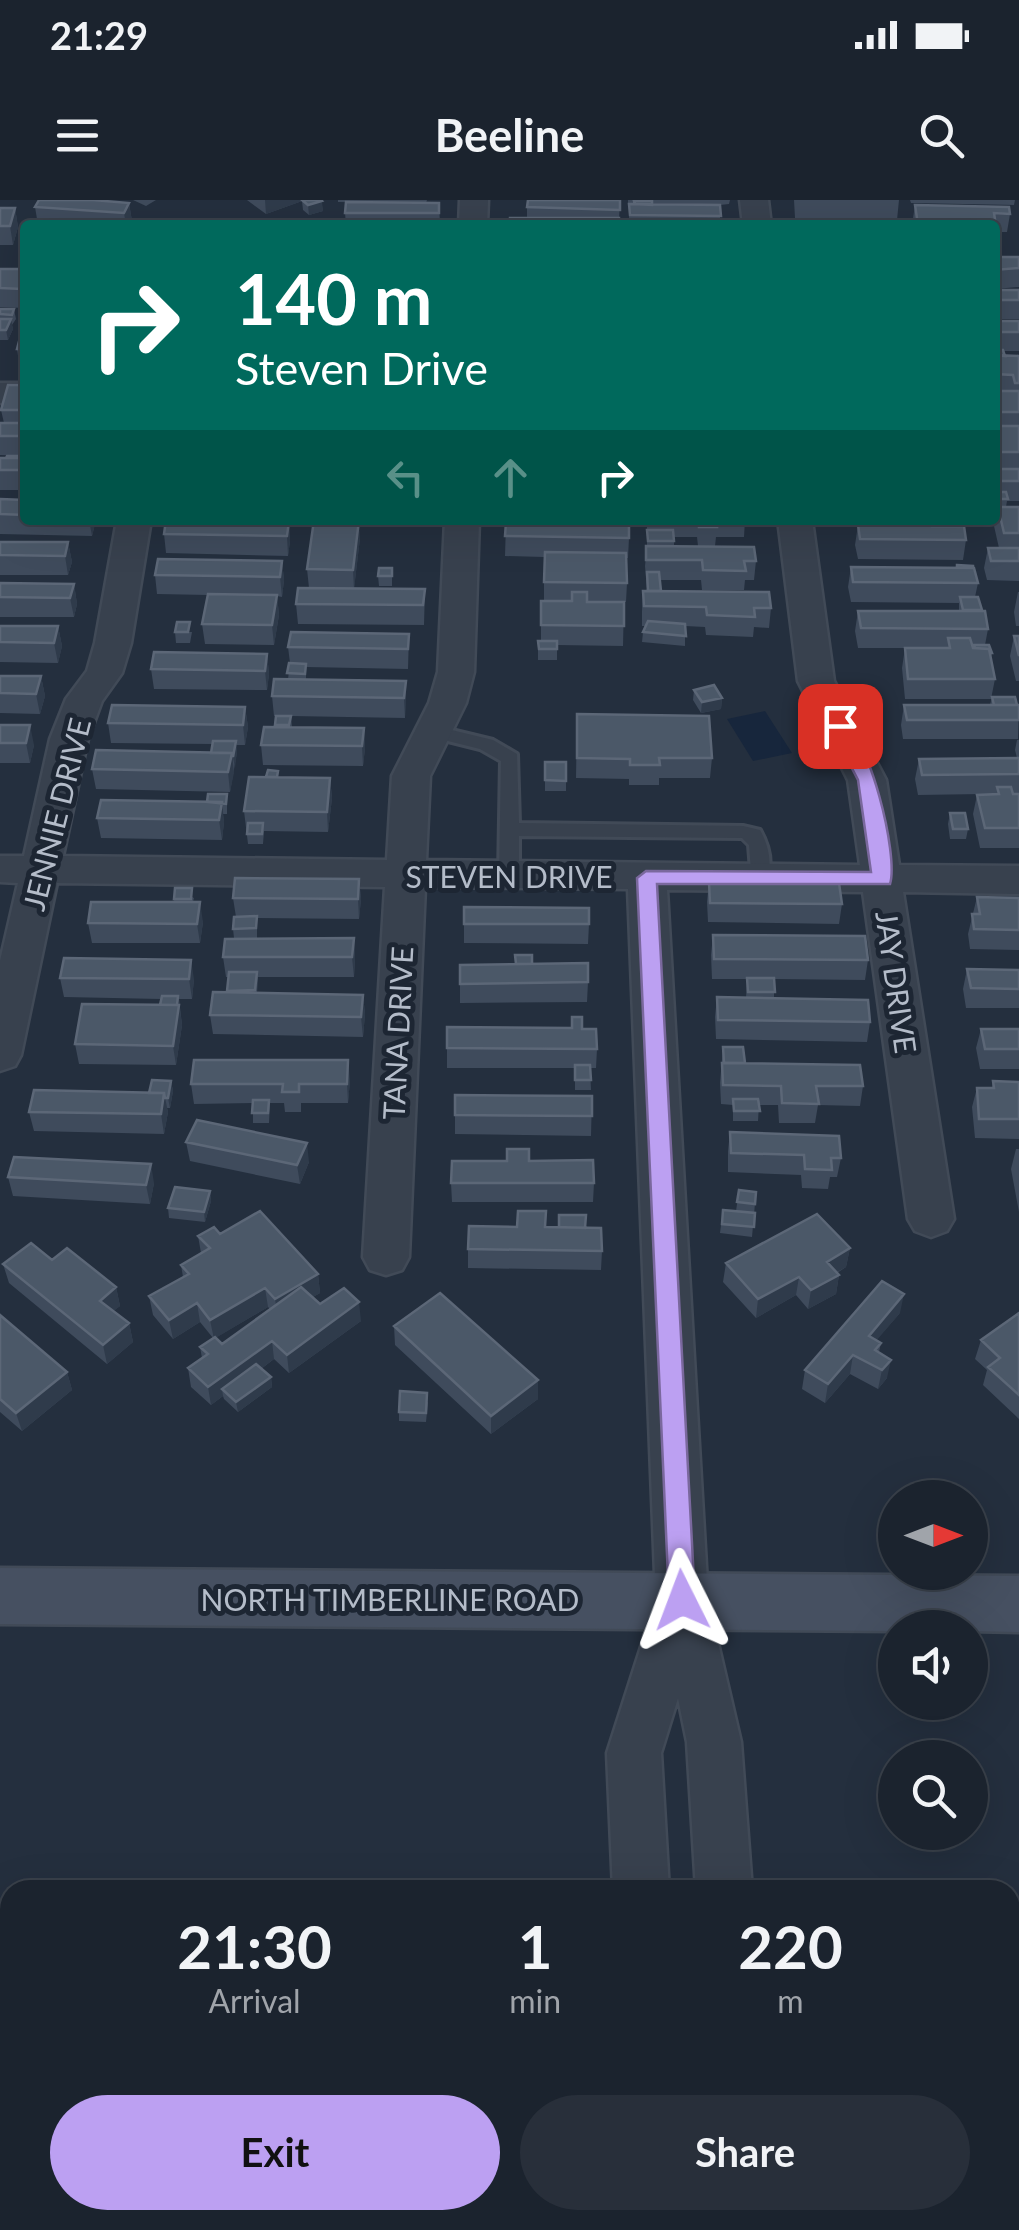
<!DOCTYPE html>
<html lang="en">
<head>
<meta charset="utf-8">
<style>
  body { margin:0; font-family:Lato,sans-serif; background:#282f3a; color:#f1f3f6; height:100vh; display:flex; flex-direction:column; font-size:38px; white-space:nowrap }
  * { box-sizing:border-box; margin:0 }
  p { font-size:32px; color:#a0a4aa }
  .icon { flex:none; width:55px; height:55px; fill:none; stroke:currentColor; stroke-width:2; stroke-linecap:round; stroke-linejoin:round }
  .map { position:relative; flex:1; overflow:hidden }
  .details { position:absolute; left:0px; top:1680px; width:1020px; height:350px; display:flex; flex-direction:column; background:#1b232e; border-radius:30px 30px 0 0; box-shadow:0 10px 40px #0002,0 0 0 2px #39404a }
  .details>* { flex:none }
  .guide { position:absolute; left:20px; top:20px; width:980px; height:305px; border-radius:10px; box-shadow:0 10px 40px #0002,0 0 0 2px #39404a; background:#00695c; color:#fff; overflow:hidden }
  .needle { width:65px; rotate:90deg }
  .buttons { position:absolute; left:878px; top:1280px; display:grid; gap:20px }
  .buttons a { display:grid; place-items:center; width:110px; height:110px; border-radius:50%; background:#1b232e; box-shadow:0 10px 40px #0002,0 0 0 2px #39404a; font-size:50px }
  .pin { position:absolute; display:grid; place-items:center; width:85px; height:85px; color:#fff; margin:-42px; border-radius:20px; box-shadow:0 5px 15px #0006 }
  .me { position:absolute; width:110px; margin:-55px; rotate:357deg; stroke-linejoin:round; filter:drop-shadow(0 0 8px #0008) }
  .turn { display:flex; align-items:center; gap:35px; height:210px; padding:0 50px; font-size:45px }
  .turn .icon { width:130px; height:130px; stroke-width:2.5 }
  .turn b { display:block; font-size:70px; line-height:85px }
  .lanes { display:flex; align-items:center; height:95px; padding:0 50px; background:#0003; justify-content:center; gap:50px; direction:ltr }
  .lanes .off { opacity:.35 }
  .eta { display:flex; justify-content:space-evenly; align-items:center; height:170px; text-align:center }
  .eta b { font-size:60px; font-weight:700; line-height:70px }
  .button { display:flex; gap:20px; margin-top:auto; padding:20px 50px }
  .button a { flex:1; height:115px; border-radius:60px; background:#bca0f2; color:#111; font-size:40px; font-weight:700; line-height:115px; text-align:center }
  .button a+a { background:#282f3a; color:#f1f3f6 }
  .status { display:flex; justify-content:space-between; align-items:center; height:70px; padding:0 50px; background:#1b232e; direction:ltr }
  .status svg { height:28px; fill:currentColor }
  header { display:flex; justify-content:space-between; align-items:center; height:130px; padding:0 50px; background:#1b232e; font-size:45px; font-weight:700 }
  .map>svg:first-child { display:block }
  .water { fill:#17263c }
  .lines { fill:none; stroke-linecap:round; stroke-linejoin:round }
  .service-casing { stroke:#414a57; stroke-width:6 }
  .minor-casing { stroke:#414a57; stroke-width:5 }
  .secondary-casing { stroke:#414a57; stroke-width:5 }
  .service { fill:#38414e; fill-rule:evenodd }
  .minor { fill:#38414e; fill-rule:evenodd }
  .secondary { fill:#465061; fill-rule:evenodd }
  .wall { fill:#3f4b5c; fill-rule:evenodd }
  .shaded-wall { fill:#2f3b4b }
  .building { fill:#4b5868; stroke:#5c6777; stroke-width:2.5 }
  .route { fill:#bca0f2; stroke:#7a689d; stroke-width:2.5 }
  .labels { text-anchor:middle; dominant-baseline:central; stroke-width:10; stroke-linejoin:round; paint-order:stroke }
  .street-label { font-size:30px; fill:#b4bcc9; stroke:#1d2633 }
</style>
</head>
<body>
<div class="status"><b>21:29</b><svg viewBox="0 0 49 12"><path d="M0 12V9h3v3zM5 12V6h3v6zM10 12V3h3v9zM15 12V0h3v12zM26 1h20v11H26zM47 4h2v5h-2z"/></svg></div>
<header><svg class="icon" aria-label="menu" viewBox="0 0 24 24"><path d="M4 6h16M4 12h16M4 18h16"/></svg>Beeline<svg class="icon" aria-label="search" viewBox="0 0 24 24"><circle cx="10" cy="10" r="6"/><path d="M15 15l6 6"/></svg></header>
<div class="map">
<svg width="1019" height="2030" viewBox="0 0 1019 2030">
  <rect width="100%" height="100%" fill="#242f3e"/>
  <path class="water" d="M765,511L792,553L753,561L727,519Z"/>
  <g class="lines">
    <defs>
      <path id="service" d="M431,525L493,540L517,554L519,623L743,626L760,630C769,646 773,665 766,683H752L749,645L742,638L519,636V676L509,683L502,681L499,676L501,561L480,549L424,535V527Z"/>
      <path id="minor" d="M460,0H488L487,25H459Z
        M740,0H768L771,25H743Z
        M0,183H25V203H0Z
        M117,320H151L131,443L122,473L102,501L88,539L63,656L387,660L392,576L429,503L438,472L445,320H479L474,472L466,503L430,576L426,660L860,665L848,580L798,481L778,320H812L834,481L886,580L899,665L1019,666V694L903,692L954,1019L947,1031L931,1037L915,1031L908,1019L863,692L667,690L708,1400L741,1542L752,1690H696L687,1542L678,1498L661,1553L669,1690H613L607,1553L656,1400L628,689L425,687L409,1057L402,1070L386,1075L370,1070L363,1057L385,687L57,683L21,855L15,866L0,871V761L18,683L0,682V656H24L50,539L66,499L87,471L95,443Z
        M0,1829H10V1887H0Z
        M253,2020H315L317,2030H255Z
        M654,2020H716L717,2030H655Z
        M741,2020H803L805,2030H743Z"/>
      <path id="secondary" d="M0,1368L1019,1376V1432L970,1431V1428L895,1431L0,1424Z"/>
    </defs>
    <use href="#service" class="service-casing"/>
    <use href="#minor" class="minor-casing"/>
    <use href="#secondary" class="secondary-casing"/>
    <use href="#service" class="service"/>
    <use href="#minor" class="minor"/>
    <use href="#secondary" class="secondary"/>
  </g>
  <path class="wall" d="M133,0H156L146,6Z
    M247,0H321L323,11L309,15L303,10L302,1L266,14Z
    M338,0H427L426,3H439L440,25H346L345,13L402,3L338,2Z
    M620,0L619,20L527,17V7Z
    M628,0H730L729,4L720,5V25H629V4H634H628Z
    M794,0H899L897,20L795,18Z
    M910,0H1015L1014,5L911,3Z
    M129,3L132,21L130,25H38L35,7Z
    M915,5L1010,14L1007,32H995V34V25H912Z
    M0,8H15L18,27L13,45H0Z
    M995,57H1019V87L995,89Z
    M0,69H25V108L0,107Z
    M995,90H1019V119H995Z
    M0,109H14L16,119L12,125L13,129L8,140H0Z
    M995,121H1019V151H1004L1005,156H1019V281H995Z
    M25,130V169H20L17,149Z
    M25,185V256L0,255V223H4L1,210Z
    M23,256L25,258V290H0V258Z
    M995,281H1019V301H1007L1006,307H1019V381L987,380L984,368L988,348H999L994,326L997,309H995Z
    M0,299L25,300V320H96L92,336L0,334Z
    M647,320H745L744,337H716L715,346L756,361L754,380H745L744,390H702L701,380H660L661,391L771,408L769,428L754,427L753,437L706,435L705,427L685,426V446L642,442L643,432L646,426H642V411L643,391H647L645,366L647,346ZM674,337H697L698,346H674Z
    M862,320H952V326L966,340L963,360L858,359L855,345L858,325L930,326L931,324L862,323Z
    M289,321L290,341L288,356L166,353L164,334Z
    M506,322H560L629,338L628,358H626L627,383L626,402H624L623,446L557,445V460H538V441H541V401H544V357L505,356Z
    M360,338L354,388L425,389L424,425L298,424L296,404L309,388L307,369Z
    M0,342H68L72,362L68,375H0Z
    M282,361L284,380L282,397L277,396L279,415L274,445L205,444L202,424L208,395L157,394L155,375Z
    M851,367L978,383L975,397L988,429L985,445L992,453L991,457L995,479L991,499H905L902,468L905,448H858L855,431L858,411H959V403L851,402L848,387Z
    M392,368V386H379L378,376Z
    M0,383L74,384L77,404L74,417H0Z
    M1018,392H1019V426H1016L1014,412Z
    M0,426H58L62,446L58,463L0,462Z
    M175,432H192L190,443H176Z
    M409,434L408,469L306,467V479L406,481L405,518L291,516L292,527L364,528L365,548L363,566L263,565L261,545L276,527V516H285H274L272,496L288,479L290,463L288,447Z
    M1014,436H1019V481H1016L1010,456Z
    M267,454L269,474L267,490L154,489L151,469Z
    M0,476H41L45,496L40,514L0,513Z
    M694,490L722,498L721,509L701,513L693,500Z
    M992,497L1019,505L1018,539H903L901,525L904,505H990Z
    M245,507L248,527L245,545H236L237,552L230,592L96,589L92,569L211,553L212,544L111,543L108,523Z
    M577,514L712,558L710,578H659V585H629V579L576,578Z
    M0,525L34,545L30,563H0Z
    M1017,540H1019V648H980L973,614L977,595L982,594L918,595L915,579L919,559L1017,558L1015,550Z
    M545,562H566V591H545Z
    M279,577L330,578L332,598L328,632L264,631L263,644H248L244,611Z
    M227,594V614H223L224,622L222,640L101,638L97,618L207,602Z
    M950,613L968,629L966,639H950L948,624Z
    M359,679L361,699L359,719L257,718V738H354L355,758L354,777H258L257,793L363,795L365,814L363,837L213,834L210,815L227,793L228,777H226L223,757L234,738L233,729L236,717L233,698Z
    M709,682L842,704L839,724L708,722L707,702Z
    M175,688L194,698L193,702L203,722L200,743H92L88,723L174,702Z
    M977,697L1019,698V750L970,749L968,734Z
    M464,707L589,724L588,744L464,743Z
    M713,735L868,760L865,780L774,779V798L870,822L867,842L716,839L715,817L717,797L746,798L747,779H712L711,755Z
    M460,765L588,782L587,802L460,803Z
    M967,769L1019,770V808H966L963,789Z
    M60,778L194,779L192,799H179L182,825L176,865L79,864L75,844L160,805L161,799L64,797Z
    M582,829L597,849L596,868H590L591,890H575V868H447V848Z
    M981,829H1019V869H980L976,848Z
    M723,847L745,864L863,886L860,906L818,905L815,923H779L778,905H759L758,921H733V905L721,904L720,883Z
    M350,880L348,903H301V912H285L284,903H270L269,923H253V903L194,904L191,884Z
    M171,881L173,891L170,908H167L168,912L164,934L34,931L29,912L149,893Z
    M993,881L1019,882V939L975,938L972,907L977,888H992Z
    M455,895L592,896L591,936L455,934Z
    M730,932L841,958L837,977H830L828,989L802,988L801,975L728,972V951Z
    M186,942L309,962L300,984L190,961Z
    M1016,949H1019V1012L1011,969Z
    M529,961L594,983L593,1002H452L451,983Z
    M8,977L154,983L150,1004L13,996Z
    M739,990L756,992L752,1037L720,1033L723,1010L736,1011Z
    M210,991L211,1001L205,1022L169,1018L168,1008Z
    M517,1027L585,1028L602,1051L601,1070L468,1068V1049Z
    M220,1034L318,1074L320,1093L313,1097L320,1104L361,1121L289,1173L274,1159L261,1169L271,1177L272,1187L238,1212L224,1199L223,1196L211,1205L191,1187L188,1168L202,1158L200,1147L213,1138L200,1122L173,1139L153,1115L149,1096L183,1077L181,1065L201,1053L198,1036ZM268,1107L270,1109L222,1144L215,1138Z
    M850,1048L846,1067L837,1073L839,1075L836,1094L808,1109L796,1095L756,1118L723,1082L726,1063Z
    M52,1060L116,1087L120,1106L113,1111L129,1123L133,1142L107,1164L9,1083L3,1064Z
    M900,1113L876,1140L881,1143L879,1152L887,1178L878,1189L850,1174L825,1203L802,1189L805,1170Z
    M1019,1113V1219L983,1185L987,1170L975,1159L981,1140Z
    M0,1115L67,1172L72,1190L22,1231L0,1212Z
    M394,1126L538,1180V1199L491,1234L395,1145Z
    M428,1202L426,1222L399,1221V1212Z"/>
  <path class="shaded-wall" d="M265,0H305L266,14Z
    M322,1L323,11L309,15L308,5Z
    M129,3L132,21L130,25H126L124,13Z
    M15,8L18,27L13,45L10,26Z
    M11,119L13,129L8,140L6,130Z
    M89,320H96L92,336Z
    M359,320L360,338L354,390L353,370Z
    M289,321L290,341L288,356L287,336Z
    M68,342L72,362L68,375L65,356Z
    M282,361L284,380L282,397L280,377Z
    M74,384L77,404L74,417L70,398Z
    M277,395L279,415L274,445L272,425Z
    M58,426L62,446L58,463L54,443Z
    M267,454L269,474L267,490L265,471Z
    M41,476L45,496L40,514L36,494Z
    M406,481V501L405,518L404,498Z
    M722,498L721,509L701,513L702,502Z
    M245,507L248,527L245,545L243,525Z
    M30,525L34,545L30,563L26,543Z
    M364,528L365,548L363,566L362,546Z
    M236,541L237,552L235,568L233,557Z
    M232,553L234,573L230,592L228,572Z
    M330,578L332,598L328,632L327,612Z
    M222,602L224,622L222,640L219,620Z
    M359,679L361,699L359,719L358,699Z
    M200,702L203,722L200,743L197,724Z
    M354,738L355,758L354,777L352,757Z
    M191,760L194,779L192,799L189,779Z
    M363,795L365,814L363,837L361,817Z
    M178,796L182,825L176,865L173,846Z
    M348,860L350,880L348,903L347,884Z
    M171,881L173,891L170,908L168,898Z
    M164,893L168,912L164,934L161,914Z
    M307,943L309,962L300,984L297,965Z
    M151,964L154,983L150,1004L146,985Z
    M210,991L211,1001L205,1022L204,1012Z
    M850,1048L846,1067L823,1080L827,1062Z
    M318,1074L320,1093L278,1118L275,1099Z
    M839,1075L836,1094L808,1109L811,1090Z
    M799,1077L796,1095L756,1118L758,1099Z
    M116,1087L120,1106L104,1119L100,1101Z
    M265,1088L268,1107L214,1139L210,1120Z
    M904,1094L900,1113L865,1154L869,1136Z
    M359,1102L361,1121L289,1173L287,1155Z
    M197,1103L200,1122L173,1139L169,1120Z
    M129,1123L133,1142L107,1164L103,1145Z
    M272,1141L274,1159L227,1194L222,1189L223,1196L211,1205L208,1187Z
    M853,1155L850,1174L825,1203L828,1184Z
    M891,1160L887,1178L878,1189L882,1170Z
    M67,1172L72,1190L22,1231L16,1213Z
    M271,1177L272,1187L238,1212L236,1202Z
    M538,1180V1199L491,1234V1216Z"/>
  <path class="building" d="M39,0H93L129,3L124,13L35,7Z
    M302,0H321L322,1L308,5Z
    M528,0H620V10L527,7Z
    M634,1H652V5L635,4Z
    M346,2L439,3V13H345Z
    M629,4L720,5L721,16L630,15Z
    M915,5L1009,7L1010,14L994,13L996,26L995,25H918Z
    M0,8H15L10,26H0Z
    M510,18H619V25H510Z
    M995,57H1019V68L995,70Z
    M0,69H25V80L22,89L0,88Z
    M995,90H1019V100H995Z
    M0,109H14L12,115L0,114Z
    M0,119H11L6,130H0Z
    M995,121H1019V132H995Z
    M22,130H25V149H17Z
    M995,150H1003L1005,156L995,155Z
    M995,155L1019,156V183H1015L1013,175L995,174Z
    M8,185H25V210H1Z
    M995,191H1019V212H995Z
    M0,223H25V236H0Z
    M995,226H1019V252H995Z
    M7,256H23V258H6Z
    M0,258H25V270H0Z
    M995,269H1019V281H995Z
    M995,292H1006L1008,299H995Z
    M0,299L25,300V315L0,314Z
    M998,307H1019V333H1004Z
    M166,320H240L289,321L287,336L164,334Z
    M314,320H359L353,370L307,369Z
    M536,320H560V322L629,323V338L505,336L506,322H535Z
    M699,320H716L717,327H699Z
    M931,322H951L952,326H932Z
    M858,325L964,326L966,340L860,339Z
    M647,330H673L674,341H648Z
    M0,342H68L65,356L0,355Z
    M646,346L754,347L756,361H744L746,371L703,370L702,360H646Z
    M988,348H1019V361H991Z
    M545,352L626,353L627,383L544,382Z
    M158,359L282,361L280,377L155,375Z
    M957,365L973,366V368H957Z
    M851,367L974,368L978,383L853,382Z
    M379,368H392V376H378Z
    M647,372H659L661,391H648Z
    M0,383L74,384L70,398L0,397Z
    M298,388L425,389L423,405L296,404Z
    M643,391L769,392L771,408H754L755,417L707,415L706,407L644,406Z
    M572,392H587V402H624V426L541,425V401H572Z
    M208,394L277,395L272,425L202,424Z
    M960,397H978L982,410H963Z
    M858,411H985L988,429L861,428Z
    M648,421L685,424L686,436L643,432Z
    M177,422H190L188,432H175Z
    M0,426H58L54,443L0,442Z
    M291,432L409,434L408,449L288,447Z
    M1014,436H1019V456Z
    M948,438H970L973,448L989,449L995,479H908L905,448H950Z
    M538,441H557V449H539Z
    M974,445H989L992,453H990L989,449L975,448Z
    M154,452L267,454L265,471L151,469Z
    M289,463L306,464L305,474L287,473Z
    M0,476H41L36,494L0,493Z
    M274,479L406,481L404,498L272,496Z
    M714,485L722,498L702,502L694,490Z
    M992,497H1015L1017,505H994Z
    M112,505L245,507L243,525L108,523Z
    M904,505H1019V520H907Z
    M577,514L709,516L712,558H659L660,565H630V559L577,558Z
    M276,516H291L289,525H275Z
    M0,525H30L26,543H0Z
    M264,527L364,528L362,546L261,545Z
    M213,541H236L233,557L232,553H211Z
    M96,550L232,553L228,572L92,569Z
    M1019,558V574L922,575L919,559Z
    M545,562H566V581L545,580Z
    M268,570L278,571L277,577H266Z
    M249,577L330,578L327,612L244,611Z
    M997,587H1011L1013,594H1019V628H985L977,595L999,594Z
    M208,594H227L226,604L207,602Z
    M101,600L222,602L219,620L97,618Z
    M950,613H965L968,629H953Z
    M248,623H263L262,634H247Z
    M235,678L359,679L358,699L233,698Z
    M709,682L839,683L842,704L710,703Z
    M175,688H192L191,699H174Z
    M977,697L1019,698V730L974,729L972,714H980Z
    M91,702H200L197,724L88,723Z
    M464,707L589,708V724H464Z
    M257,716L256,728L233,729L234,717Z
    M713,735L865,736L868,760L714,759Z
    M354,738L352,757H223L225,739Z
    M515,755H532V764H516Z
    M64,758L191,760L189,779L60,778Z
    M588,763V782L460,784V765Z
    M967,769L1019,770V789L971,788Z
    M229,772H257L255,790L227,791Z
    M747,778H774L775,792H748Z
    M213,792L363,795L361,817L210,815Z
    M162,796H178L177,805H160Z
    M717,797L868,800L870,822L718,820Z
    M82,804L179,805L173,846L75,844Z
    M572,817H582V829H596L597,849L447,848V827L572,828Z
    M981,829H1019V849H985Z
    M723,847H743L745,863H724Z
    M194,860H348L347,884H299V892H282L283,884H191Z
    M722,863L860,865L863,886H816L819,904L782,903L781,886L723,885Z
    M575,865H590L591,880H575Z
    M152,880L171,881L168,898H165L164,893H149Z
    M993,881L1019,882V919H979L977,888H994Z
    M34,890L164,893L161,914L29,912Z
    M455,895L592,896V916L455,915Z
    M733,899H758L760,911H734Z
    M253,900H269L268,913H252Z
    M197,920L307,943L297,965L186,942Z
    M730,932L839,936L841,958H831L832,970L805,969L804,955L731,953Z
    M507,949H529V961L593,960L594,983H451L452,961H507Z
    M14,957L151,964L146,985L8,977Z
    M175,987L210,991L204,1012L168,1008Z
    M739,990L756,992L755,1004L737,1002Z
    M723,1010L755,1013L754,1027L722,1024Z
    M260,1011L318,1074L275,1099L265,1088L210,1120L197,1103L169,1120L149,1096L189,1074L181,1065L210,1048L198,1036L214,1027L220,1034Z
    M518,1011H546L545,1027L601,1028L602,1051L468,1049L469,1026L517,1027Z
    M817,1014L850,1048L827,1062L839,1075L811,1090L799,1077L758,1099L726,1063Z
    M559,1015H586L585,1028L559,1027Z
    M31,1043L52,1060L67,1048L116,1087L100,1101L129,1123L103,1145L3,1064Z
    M882,1081L904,1094L869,1136L881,1143L875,1150L891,1160L882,1170L853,1155L828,1184L805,1170Z
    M301,1087L320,1104L344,1088L359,1102L287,1155L272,1141L208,1187L188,1168L208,1154L200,1147L215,1137L222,1144Z
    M440,1093L538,1180L491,1216L394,1126Z
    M1019,1113V1195L988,1167L1000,1158L981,1140Z
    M0,1115L67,1172L16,1213L0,1199Z
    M256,1164L271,1177L236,1202L222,1189Z
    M400,1191L427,1193L426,1213L399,1212Z"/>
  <path class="route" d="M840,520C869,532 899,656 890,684H657L695,1400L691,1408L682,1412L673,1408L669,1400L637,678L646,671L871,672L858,580L830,526Z"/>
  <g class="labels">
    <g class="street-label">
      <text transform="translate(56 614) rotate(-76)">JENNIE DRIVE</text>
      <text x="509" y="676">STEVEN DRIVE</text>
      <text transform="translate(897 782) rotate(82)">JAY DRIVE</text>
      <text transform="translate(397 833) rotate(-87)">TANA DRIVE</text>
      <text x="390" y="1399">NORTH TIMBERLINE ROAD</text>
    </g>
  </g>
</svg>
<div class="buttons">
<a><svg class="needle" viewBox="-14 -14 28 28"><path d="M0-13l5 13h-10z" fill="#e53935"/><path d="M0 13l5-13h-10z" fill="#a0a4aa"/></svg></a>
<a><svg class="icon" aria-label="sound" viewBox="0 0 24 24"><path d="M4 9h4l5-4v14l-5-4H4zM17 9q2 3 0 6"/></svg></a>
<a><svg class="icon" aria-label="search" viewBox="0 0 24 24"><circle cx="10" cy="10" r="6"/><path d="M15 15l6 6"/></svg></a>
</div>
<div class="pin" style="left:840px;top:526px;background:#d93025"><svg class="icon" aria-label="arrive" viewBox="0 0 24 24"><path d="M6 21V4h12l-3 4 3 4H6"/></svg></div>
<svg class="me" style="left:682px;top:1400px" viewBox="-20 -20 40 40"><path d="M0-17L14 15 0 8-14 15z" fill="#bca0f2" stroke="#fff" stroke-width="4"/></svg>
<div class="guide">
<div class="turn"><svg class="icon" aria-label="right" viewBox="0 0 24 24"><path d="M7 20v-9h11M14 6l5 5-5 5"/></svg><div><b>140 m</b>Steven Drive</div></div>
<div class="lanes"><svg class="icon off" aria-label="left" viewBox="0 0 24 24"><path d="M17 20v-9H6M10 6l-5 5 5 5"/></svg><svg class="icon off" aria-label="ahead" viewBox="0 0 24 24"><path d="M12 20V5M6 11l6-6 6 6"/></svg><svg class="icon" aria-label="right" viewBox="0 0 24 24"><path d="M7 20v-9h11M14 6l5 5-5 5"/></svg></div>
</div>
<section class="details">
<div class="eta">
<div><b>21:30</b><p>Arrival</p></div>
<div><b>1</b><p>min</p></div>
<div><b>220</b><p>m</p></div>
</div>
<div class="button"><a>Exit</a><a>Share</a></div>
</section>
</div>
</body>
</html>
